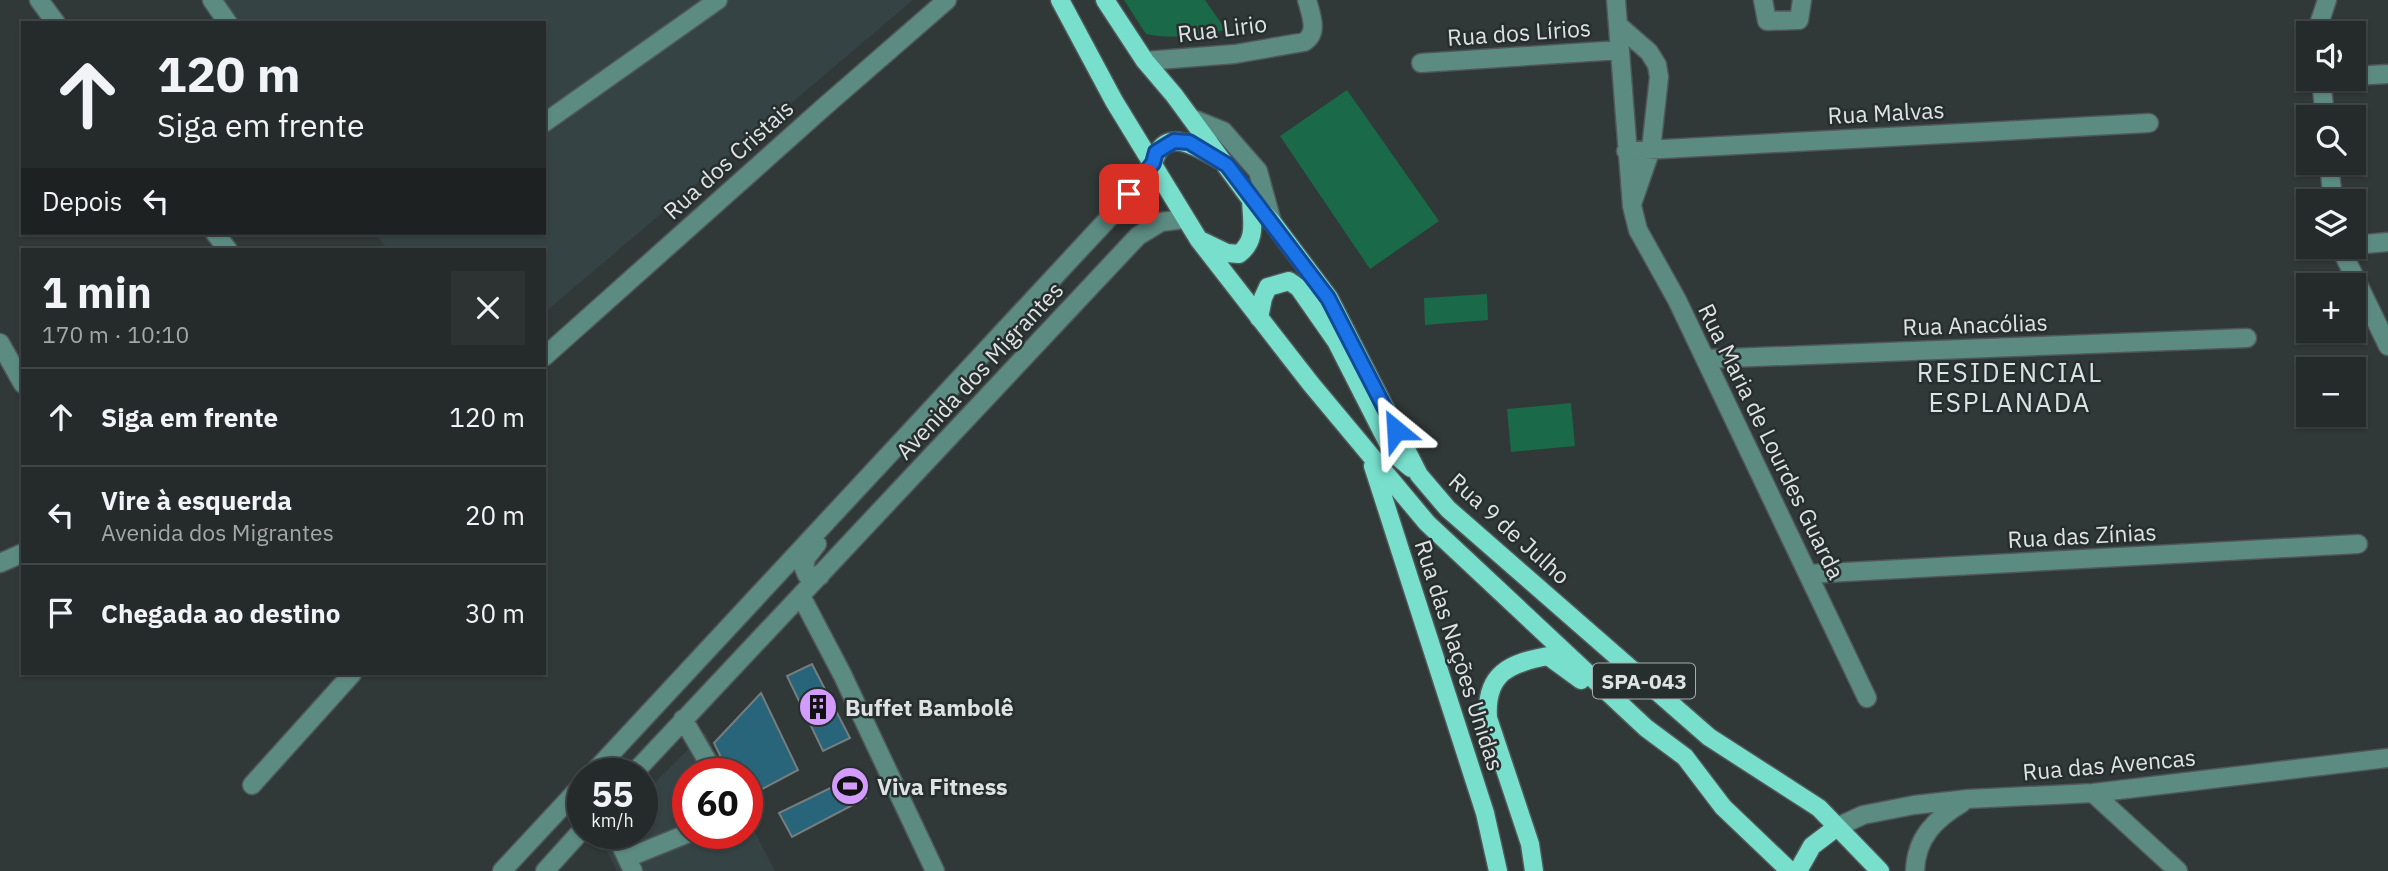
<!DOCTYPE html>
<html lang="pt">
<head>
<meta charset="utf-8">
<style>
  body { margin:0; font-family:"IBM Plex Sans",sans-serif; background:#2d3232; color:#f1f3f6; height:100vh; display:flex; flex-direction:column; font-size:26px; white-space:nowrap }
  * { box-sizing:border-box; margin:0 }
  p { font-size:23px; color:#a3a7a8 }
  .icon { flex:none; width:38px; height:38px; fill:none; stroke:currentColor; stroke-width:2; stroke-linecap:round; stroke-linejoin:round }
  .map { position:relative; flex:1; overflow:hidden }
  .panel { position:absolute; left:21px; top:248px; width:525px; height:427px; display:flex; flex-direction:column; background:#252a2a; border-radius:0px; box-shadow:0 2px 5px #0004,0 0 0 2px #424647 }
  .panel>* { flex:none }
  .top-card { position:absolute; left:21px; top:21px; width:525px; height:214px; border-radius:0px; box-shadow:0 2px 5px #0004,0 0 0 2px #424647; background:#252a2a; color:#f1f3f6; overflow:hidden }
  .fabs { position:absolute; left:2296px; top:21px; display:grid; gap:14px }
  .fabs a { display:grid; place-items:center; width:70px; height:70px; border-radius:0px; background:#252a2a; box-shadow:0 2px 5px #0004,0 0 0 2px #424647; font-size:35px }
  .speed { position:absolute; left:567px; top:758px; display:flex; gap:14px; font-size:35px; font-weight:700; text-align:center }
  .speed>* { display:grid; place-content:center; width:91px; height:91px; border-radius:50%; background:#252a2a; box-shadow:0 2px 5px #0004,0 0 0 2px #424647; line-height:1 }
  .speed small { font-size:18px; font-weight:400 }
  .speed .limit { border:10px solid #d22; background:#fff; color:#111 }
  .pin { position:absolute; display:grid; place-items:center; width:60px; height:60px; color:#fff; margin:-30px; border-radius:14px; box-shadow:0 4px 10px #0006 }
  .me { position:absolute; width:77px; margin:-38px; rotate:333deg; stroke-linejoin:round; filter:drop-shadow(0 0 5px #0008) }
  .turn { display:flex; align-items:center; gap:24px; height:147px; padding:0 21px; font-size:32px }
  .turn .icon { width:91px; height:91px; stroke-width:2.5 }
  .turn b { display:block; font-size:49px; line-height:60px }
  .then { display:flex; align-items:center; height:66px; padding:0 21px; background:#0003; gap:14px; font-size:26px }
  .round { display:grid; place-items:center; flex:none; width:74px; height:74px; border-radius:0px; background:#2d3232 }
  .head { display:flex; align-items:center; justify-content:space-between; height:119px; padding:0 21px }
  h1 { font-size:42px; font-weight:700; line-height:52px }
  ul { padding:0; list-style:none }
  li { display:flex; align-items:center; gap:21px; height:98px; padding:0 21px; border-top:2px solid #424647 }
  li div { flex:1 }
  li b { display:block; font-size:26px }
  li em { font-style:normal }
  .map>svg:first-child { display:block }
  .built { fill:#354345 }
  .green { fill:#1a6948 }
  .building { fill:#28657a; stroke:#767d7f; stroke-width:2 }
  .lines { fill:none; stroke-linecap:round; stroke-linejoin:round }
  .minor-casing { stroke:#505757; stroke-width:21 }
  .major-casing { stroke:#505757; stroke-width:21 }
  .minor { stroke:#5c8b82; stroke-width:18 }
  .major { stroke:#78dfcd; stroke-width:18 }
  .route-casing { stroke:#114b97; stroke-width:18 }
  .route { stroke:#1a73e8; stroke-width:12 }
  .labels { text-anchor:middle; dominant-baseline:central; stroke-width:5; stroke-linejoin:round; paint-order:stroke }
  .shield { fill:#272e2e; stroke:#a7acac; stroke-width:2 }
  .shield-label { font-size:21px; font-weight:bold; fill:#dee2e2 }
  .street-label { font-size:23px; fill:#dee2e2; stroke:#272e2e }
  .poi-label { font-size:23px; font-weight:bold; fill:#dee2e2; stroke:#272e2e; text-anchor:start }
  .quarter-label { font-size:26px; letter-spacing:2px; fill:#dae2e3; stroke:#272e2e }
</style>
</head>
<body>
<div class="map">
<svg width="2388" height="871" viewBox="0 0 2388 871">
  <rect width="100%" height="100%" fill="#313838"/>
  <path class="built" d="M213,0H913L544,313V250H388L375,233H544V23H229Z
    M705,733L725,773L688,774V833H747V817L775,871H617L600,837L604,833H642V795Z"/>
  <path class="green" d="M1124,0H1205L1226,30C1199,35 1173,40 1146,34Z
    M1347,90L1439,221L1370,269L1280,136Z
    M1487,294L1488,320L1425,325L1424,298Z
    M1571,403L1575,446L1511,452L1507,409Z"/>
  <path class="building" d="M812,664L850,738L823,751L787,676Z
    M761,693L798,770L747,797V774H729L714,743Z
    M855,776L866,798L792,837L779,813Z"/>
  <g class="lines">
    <defs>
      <path id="minor" d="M39,0L56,23
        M212,0L228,23
        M1616,0L1632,206L1638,230L1677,300L1867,698
        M1763,0L1767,21L1799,20L1802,0
        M1618,25L1649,52L1657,65L1659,77L1651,149L1633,201
        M2316,33L2327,0
        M1145,61L1235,54L1304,42C1319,33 1311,15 1307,0
        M1421,63L1620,50
        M2354,76L2388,74
        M2321,79L2325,117
        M1191,118L1223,131L1258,171L1272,222
        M544,123L718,0
        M1626,151L2149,123
        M2329,163L2333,201
        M215,233L228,250
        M2354,245L2388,242
        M2340,247L2388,346
        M0,343L23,384
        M544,357L824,107L947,0
        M1705,359L2247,338
        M817,544L806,558L804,568L807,575L820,576
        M0,563L23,553
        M1809,574L2358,544
        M801,596L842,674L935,871
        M683,719L715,774
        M592,774L1120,206L1153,163
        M633,774L1138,236L1161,222L1185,219
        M252,785L352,674
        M2093,793L2178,871
        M1837,827L1863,815L1914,805L1968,799L2093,793L2388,758
        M615,833L633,871
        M627,858L689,833
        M502,871L583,784
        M545,871L583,829
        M1915,871C1916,838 1935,819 1962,803"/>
      <path id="major" d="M1060,0L1114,101L1199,240L1311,384L1427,523L1646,728L1685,757L1723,807L1790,871
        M1105,0L1145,61L1174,95L1251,200L1272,222L1329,298L1419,475L1448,509L1709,737L1819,808L1880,871
        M1153,163C1165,125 1195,146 1218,159
        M1202,241L1227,253L1239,254C1257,240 1252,222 1251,200
        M1259,318L1263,298L1268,287L1289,281L1299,288L1336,341L1393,453L1411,468
        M1373,466L1485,813L1498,871
        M1534,871L1530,844L1488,718C1485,673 1510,663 1548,656L1581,680
        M1798,871L1812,846L1837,827"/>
    </defs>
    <use href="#minor" class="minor-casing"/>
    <use href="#major" class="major-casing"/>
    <use href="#minor" class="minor"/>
    <use href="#major" class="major"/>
  </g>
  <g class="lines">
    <defs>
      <path id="route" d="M1129,194L1153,163L1156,152L1174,141L1189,142L1227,165L1328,298L1396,430"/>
    </defs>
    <use href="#route" class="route-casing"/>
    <use href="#route" class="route"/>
  </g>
  <defs>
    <symbol id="building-disc" viewBox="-11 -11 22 22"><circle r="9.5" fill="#d39cfc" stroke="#272e2e"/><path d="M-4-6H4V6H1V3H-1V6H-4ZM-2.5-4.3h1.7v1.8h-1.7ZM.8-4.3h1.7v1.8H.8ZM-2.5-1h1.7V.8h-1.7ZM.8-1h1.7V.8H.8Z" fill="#111"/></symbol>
    <symbol id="stadium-disc" viewBox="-11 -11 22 22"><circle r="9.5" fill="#d39cfc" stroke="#272e2e"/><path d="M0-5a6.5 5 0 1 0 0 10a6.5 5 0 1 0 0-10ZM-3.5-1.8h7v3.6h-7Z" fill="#111"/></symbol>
  </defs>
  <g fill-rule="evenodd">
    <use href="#building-disc" x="796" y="685" width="44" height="44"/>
    <use href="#stadium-disc" x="828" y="764" width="44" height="44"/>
  </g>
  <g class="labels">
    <rect class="shield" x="1593" y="663.5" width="102" height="35" rx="5"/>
    <g class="shield-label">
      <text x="1644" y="681">SPA-043</text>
    </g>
    <g class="street-label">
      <text transform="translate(1222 28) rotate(-7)">Rua Lirio</text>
      <text transform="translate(1519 32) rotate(-4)">Rua dos Lírios</text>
      <text transform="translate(1886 112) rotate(-3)">Rua Malvas</text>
      <text transform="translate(728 159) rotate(-42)">Rua dos Cristais</text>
      <text transform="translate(1975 324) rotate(-2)">Rua Anacólias</text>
      <text transform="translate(979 370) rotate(-47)">Avenida dos Migrantes</text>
      <text transform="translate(1772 441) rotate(64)">Rua Maria de Lourdes Guarda</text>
      <text transform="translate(1510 528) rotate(42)">Rua 9 de Julho</text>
      <text transform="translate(2082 535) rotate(-3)">Rua das Zínias</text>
      <text transform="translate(1460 655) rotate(72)">Rua das Nações Unidas</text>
      <text transform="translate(2109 764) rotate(-5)">Rua das Avencas</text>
    </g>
    <g class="poi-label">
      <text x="845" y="707">Buffet Bambolê</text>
      <text x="877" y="786">Viva Fitness</text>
    </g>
    <g class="quarter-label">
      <text x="2010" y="372">RESIDENCIAL<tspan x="2010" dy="30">ESPLANADA</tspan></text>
    </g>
  </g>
</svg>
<div class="fabs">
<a><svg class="icon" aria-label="sound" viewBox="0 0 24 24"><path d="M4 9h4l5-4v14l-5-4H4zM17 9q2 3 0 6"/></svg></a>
<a><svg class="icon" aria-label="search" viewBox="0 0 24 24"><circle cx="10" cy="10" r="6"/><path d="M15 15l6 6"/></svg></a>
<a><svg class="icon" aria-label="layers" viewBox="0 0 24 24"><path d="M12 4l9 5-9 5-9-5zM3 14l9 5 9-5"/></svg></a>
<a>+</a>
<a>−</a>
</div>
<div class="speed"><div>55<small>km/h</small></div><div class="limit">60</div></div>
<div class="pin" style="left:1129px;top:194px;background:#d93025"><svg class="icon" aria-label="arrive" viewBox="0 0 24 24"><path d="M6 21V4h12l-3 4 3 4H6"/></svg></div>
<svg class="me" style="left:1396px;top:430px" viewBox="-20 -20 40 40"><path d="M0-17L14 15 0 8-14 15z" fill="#1a73e8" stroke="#fff" stroke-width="4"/></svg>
<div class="top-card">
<div class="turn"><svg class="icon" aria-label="ahead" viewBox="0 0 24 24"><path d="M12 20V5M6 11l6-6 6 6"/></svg><div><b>120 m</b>Siga em frente</div></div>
<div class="then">Depois<svg class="icon" aria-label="left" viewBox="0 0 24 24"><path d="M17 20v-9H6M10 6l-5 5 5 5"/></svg></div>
</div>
<section class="panel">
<div class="head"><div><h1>1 min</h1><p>170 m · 10:10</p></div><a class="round"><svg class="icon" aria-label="close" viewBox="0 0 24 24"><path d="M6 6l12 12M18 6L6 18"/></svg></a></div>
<ul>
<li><svg class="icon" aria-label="ahead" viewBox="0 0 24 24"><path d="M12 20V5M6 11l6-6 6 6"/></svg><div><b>Siga em frente</b></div><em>120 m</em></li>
<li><svg class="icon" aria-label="left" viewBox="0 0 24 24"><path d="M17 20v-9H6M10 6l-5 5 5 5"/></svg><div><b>Vire à esquerda</b><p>Avenida dos Migrantes</p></div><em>20 m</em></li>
<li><svg class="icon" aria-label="arrive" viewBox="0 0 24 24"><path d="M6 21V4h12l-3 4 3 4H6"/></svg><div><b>Chegada ao destino</b></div><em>30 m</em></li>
</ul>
</section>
</div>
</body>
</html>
